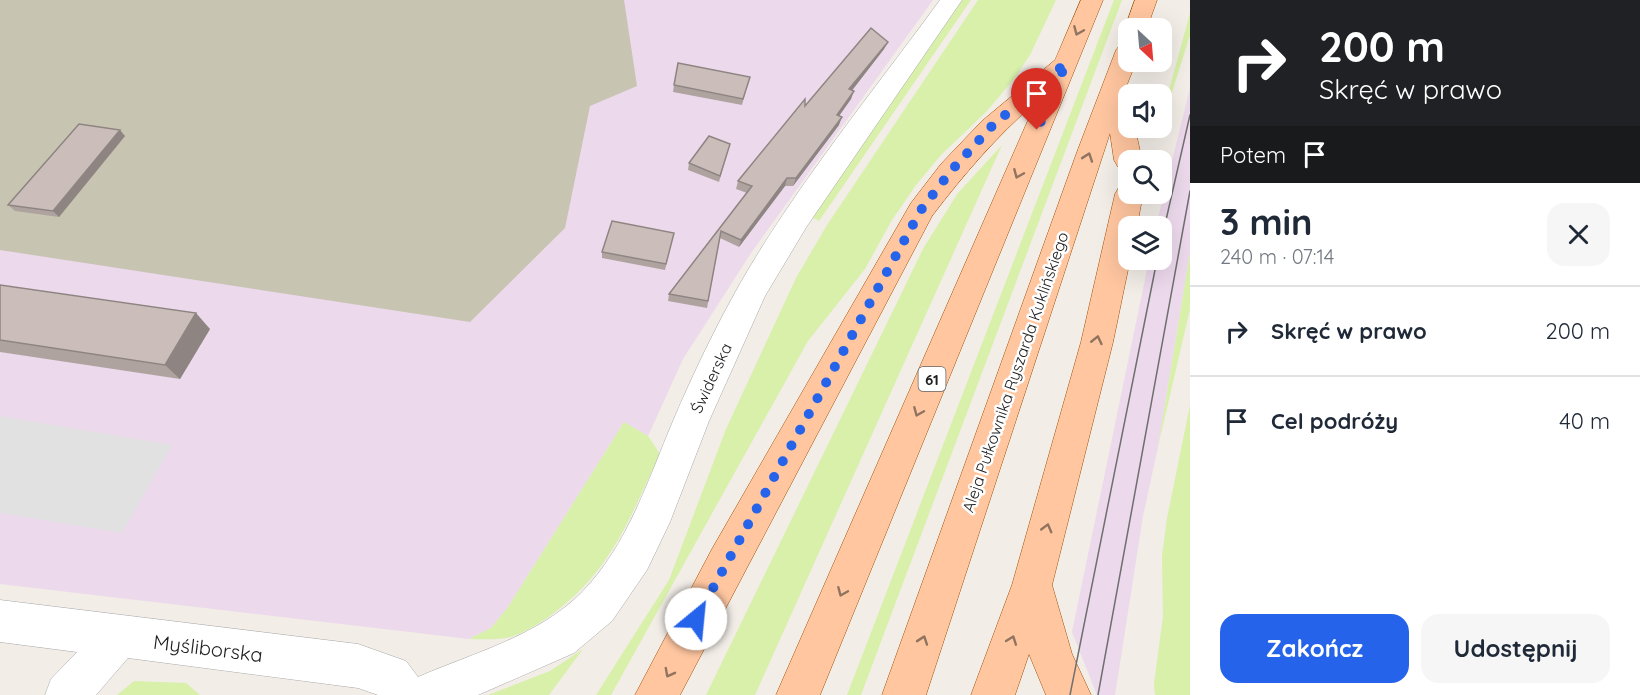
<!DOCTYPE html>
<html lang="pl">
<head>
<meta charset="utf-8">
<style>
  body { margin:0; font-family:Quicksand,sans-serif; background:#f6f6f7; color:#1f2937; height:100vh; display:flex; flex-direction:column; font-size:22px; white-space:nowrap }
  * { box-sizing:border-box; margin:0 }
  p { font-size:20px; color:#747a83 }
  .icon { flex:none; width:33px; height:33px; fill:none; stroke:currentColor; stroke-width:2; stroke-linecap:round; stroke-linejoin:round }
  .map { position:relative; flex:1; overflow:hidden }
  .panel { display:flex; flex-direction:column; background:#fff; width:450px }
  .panel>* { flex:none }
  .top-card { background:#202124; color:#fff; overflow:hidden }
  .needle { width:39px; rotate:154deg }
  .tools { position:absolute; left:1118px; top:18px; display:grid; gap:12px }
  .tools a { display:grid; place-items:center; width:54px; height:54px; border-radius:12px; background:#fff; box-shadow:0 6px 24px #0002; font-size:30px }
  .pin { position:absolute; display:grid; place-items:center; width:51px; height:51px; color:#fff; margin:-62px -26px; border-radius:50% 50% 50% 0; rotate:-45deg; box-shadow:0 0 6px #0007 }
  .pin .icon { rotate:45deg }
  .me { position:absolute; width:66px; margin:-33px; rotate:28deg; stroke-linejoin:round; filter:drop-shadow(0 0 4px #0008) }
  .turn { display:flex; align-items:center; gap:21px; height:126px; padding:0 30px; font-size:27px }
  .turn .icon { width:78px; height:78px; stroke-width:2.5 }
  .turn b { display:block; font-size:42px; line-height:51px }
  .then { display:flex; align-items:center; height:57px; padding:0 30px; background:#0003; gap:12px; font-size:22px }
  .round { display:grid; place-items:center; flex:none; width:63px; height:63px; border-radius:18px; background:#f6f6f7 }
  .summary { display:flex; align-items:center; justify-content:space-between; height:102px; padding:0 30px }
  h1 { font-size:36px; font-weight:800; line-height:45px }
  .primary-button { display:flex; gap:12px; margin-top:auto; padding:12px 30px }
  .primary-button a { flex:1; height:69px; border-radius:18px; background:#2563eb; color:#fff; font-size:24px; font-weight:800; line-height:69px; text-align:center }
  .primary-button a+a { background:#f6f6f7; color:#1f2937 }
  ul { padding:0; list-style:none }
  li { display:flex; align-items:center; gap:18px; height:90px; padding:0 30px; border-top:2px solid #e0e1e3 }
  li div { flex:1 }
  li b { display:block; font-size:22px }
  li em { font-style:normal }
  main { display:flex; flex:1; min-height:0 }
  .map>svg:first-child { display:block }
  .industrial { fill:#ecd9ec }
  .construction { fill:#c8c4b2 }
  .grass { fill:#d8f0aa }
  .parking { fill:#e1e1e1 }
  .lines { fill:none; stroke-linecap:round; stroke-linejoin:round }
  .minor-casing { stroke:#a8a8a8; stroke-width:1 }
  .major-casing { stroke:#9f4f00; stroke-width:1 }
  .minor { fill:#fff; fill-rule:evenodd }
  .major { fill:#ffc6a0; fill-rule:evenodd }
  .tram { stroke:#6f6f6f; stroke-width:1.5 }
  .wall { fill:#afa3a0 }
  .shaded-wall { fill:#8e8582 }
  .building { fill:#cbbeba; stroke:#8e8582; stroke-width:1.5 }
  .oneway { stroke:#907460 }
  .route { stroke:#2563eb; stroke-width:10; stroke-dasharray:0 18 }
  .labels { text-anchor:middle; dominant-baseline:central; stroke-width:5; stroke-linejoin:round; paint-order:stroke }
  .shield { fill:#fff; stroke:#646464; stroke-width:1.5 }
  .shield-label { font-size:15px; font-weight:bold; fill:#212121 }
  .street-label { font-size:16px; fill:#212121; stroke:#fff }
  .near-street-label { font-size:20px; fill:#212121; stroke:#fff }
</style>
</head>
<body>
<main>
<div class="map">
<svg width="1190" height="695" viewBox="0 0 1190 695">
  <rect width="100%" height="100%" fill="#f2ede7"/>
  <path class="industrial" d="M0,0H933L751,253L683,359L648,436L624,422L508,607L491,628L469,639L0,584Z
    M1190,88V253L1158,447L1143,516L1115,695H1097L1072,632L1149,260H1161V226H1156Z"/>
  <path class="construction" d="M0,0H624L637,86L590,106L565,228L470,322L0,250Z"/>
  <path class="grass" d="M961,0H971L819,221L811,217Z
    M978,0H1056L1030,55L1014,79L986,112L941,155L916,185L892,220L865,269L808,341L611,695H596L669,580L726,429L796,278L827,225Z
    M1114,0H1122L861,695H847Z
    M1190,13V35L1169,102L1166,101Z
    M1002,145L755,695H706L924,247L958,193Z
    M1190,253V309L1158,447Z
    M1190,405V695H1155L1154,684L1163,616L1162,556L1167,518Z
    M624,422L648,436L660,454C628,521 611,573 547,618C536,625 519,636 506,638C494,640 481,639 469,639L491,628L508,607Z
    M583,649L549,695H488L550,671Z
    M134,681L186,683L200,695H117Z"/>
  <path class="parking" d="M0,416L172,445L122,533L0,513Z"/>
  <g class="lines">
    <defs>
      <path id="minor" d="M940,0H962L807,226L765,296L709,421L670,522L647,570L612,621L574,653L478,695H378L358,688L128,658L96,695H45L51,679L77,652L0,642V600L358,644L406,661L418,677C473,653 539,636 582,592C628,545 648,480 673,421C693,374 716,326 741,282C798,183 873,92 940,0Z"/>
      <path id="major" d="M1081,0H1103L820,695H776L1036,102C997,136 964,174 932,216L680,695H635L712,549L911,203L941,164L982,121L1055,60Z
        M1135,0H1157L1147,28H1128V33L1125,28Z
        M1128,43V62H1136L1126,87L1128,128H1135L1142,160H1128V169L1118,167L1114,160L1110,133L926,695H882L1077,152L1116,50L1120,45Z
        M1128,184V194H1143L1137,226H1128L1130,260L1113,342L1052,585L1072,654L1091,695H1046L1029,654L1015,695H971L1012,585L1081,342L1115,194L1119,187Z"/>
    </defs>
    <use href="#minor" class="minor-casing"/>
    <use href="#major" class="major-casing"/>
    <use href="#minor" class="minor"/>
    <use href="#major" class="major"/>
    <path class="tram" d="M1161,242L1190,115
      M1070,695L1157,260
      M1098,695L1190,191"/>
  </g>
  <path class="wall" d="M888,42L884,49L852,90L851,99L839,116V125L793,186H785L739,247L720,238L707,308L668,301L669,294L747,193L736,189L738,181L805,106Z
    M748,83L742,105L673,92L674,85Z
    M125,136L59,217L15,211L8,205Z
    M730,144L719,182L688,170L689,163Z
    M674,233L665,270L602,258V252Z
    M0,285L210,329L180,379L0,352Z"/>
  <path class="shaded-wall" d="M888,42L884,49L847,97L849,89Z
    M854,91L851,99L834,123L837,115Z
    M842,117L839,125L793,186L796,178Z
    M120,130L125,136L59,217L53,211Z
    M787,178L785,186L739,247L741,240Z
    M196,313L210,329L180,379L165,365Z"/>
  <path class="building" d="M871,28L888,42L849,89L854,91L837,115L842,117L796,178H787L741,240L721,231L708,301L669,294L752,186L738,181L805,99V106Z
    M678,63L750,77L743,99L674,85Z
    M79,124L120,130L53,211L8,205Z
    M709,136L730,144L720,176L689,163Z
    M612,221L674,233L666,264L602,252Z
    M0,285L196,313L165,365L0,340Z"/>
  <defs><path id="oneway-chevron" d="M-2-3.5L2.5 0L-2 3.5" fill="none" stroke-width="1.6" stroke-linecap="round" stroke-linejoin="round" transform="scale(1.5)"/></defs>
  <g class="oneway">
    <use href="#oneway-chevron" transform="translate(1078 31) rotate(113)"/>
    <use href="#oneway-chevron" transform="translate(1088 157) rotate(-71)"/>
    <use href="#oneway-chevron" transform="translate(1018 174) rotate(113)"/>
    <use href="#oneway-chevron" transform="translate(1097 340) rotate(-77)"/>
    <use href="#oneway-chevron" transform="translate(918 412) rotate(113)"/>
    <use href="#oneway-chevron" transform="translate(1047 528) rotate(-75)"/>
    <use href="#oneway-chevron" transform="translate(842 592) rotate(113)"/>
    <use href="#oneway-chevron" transform="translate(923 640) rotate(-71)"/>
    <use href="#oneway-chevron" transform="translate(1012 640) rotate(-70)"/>
    <use href="#oneway-chevron" transform="translate(669 673) rotate(118)"/>
  </g>
  <g class="lines">
    <path class="route" d="M696,619L921,210L951,171L991,127L1066,63L1037,130"/>
  </g>
  <g class="labels">
    <rect class="shield" x="918.5" y="367" width="27" height="24" rx="4.5"/>
    <g class="shield-label">
      <text x="932" y="379">61</text>
    </g>
    <g class="street-label">
      <text transform="translate(1015 372) rotate(-71)">Aleja Pułkownika Ryszarda Kuklińskiego</text>
      <text transform="translate(711 378) rotate(-65)">Świderska</text>
    </g>
    <g class="near-street-label">
      <text transform="translate(208 648) rotate(7)">Myśliborska</text>
    </g>
  </g>
</svg>
<div class="tools">
<a><svg class="needle" viewBox="-14 -14 28 28"><path d="M0-13l5 13h-10z" fill="#e53935"/><path d="M0 13l5-13h-10z" fill="#747a83"/></svg></a>
<a><svg class="icon" aria-label="sound" viewBox="0 0 24 24"><path d="M4 9h4l5-4v14l-5-4H4zM17 9q2 3 0 6"/></svg></a>
<a><svg class="icon" aria-label="search" viewBox="0 0 24 24"><circle cx="10" cy="10" r="6"/><path d="M15 15l6 6"/></svg></a>
<a><svg class="icon" aria-label="layers" viewBox="0 0 24 24"><path d="M12 4l9 5-9 5-9-5zM3 14l9 5 9-5"/></svg></a>
</div>
<div class="pin" style="left:1037px;top:130px;background:#d93025"><svg class="icon" aria-label="arrive" viewBox="0 0 24 24"><path d="M6 21V4h12l-3 4 3 4H6"/></svg></div>
<svg class="me" style="left:696px;top:619px" viewBox="-20 -20 40 40"><circle r="19" fill="#fff"/><path d="M0-13L10 11 0 6-10 11z" fill="#2563eb"/></svg>
</div>
<section class="panel">
<div class="top-card">
<div class="turn"><svg class="icon" aria-label="right" viewBox="0 0 24 24"><path d="M7 20v-9h11M14 6l5 5-5 5"/></svg><div><b>200 m</b>Skręć w prawo</div></div>
<div class="then">Potem<svg class="icon" aria-label="arrive" viewBox="0 0 24 24"><path d="M6 21V4h12l-3 4 3 4H6"/></svg></div>
</div>
<div class="summary"><div><h1>3 min</h1><p>240 m · 07:14</p></div><a class="round"><svg class="icon" aria-label="close" viewBox="0 0 24 24"><path d="M6 6l12 12M18 6L6 18"/></svg></a></div>
<ul>
<li><svg class="icon" aria-label="right" viewBox="0 0 24 24"><path d="M7 20v-9h11M14 6l5 5-5 5"/></svg><div><b>Skręć w prawo</b></div><em>200 m</em></li>
<li><svg class="icon" aria-label="arrive" viewBox="0 0 24 24"><path d="M6 21V4h12l-3 4 3 4H6"/></svg><div><b>Cel podróży</b></div><em>40 m</em></li>
</ul>
<div class="primary-button"><a>Zakończ</a><a>Udostępnij</a></div>
</section>
</main>
</body>
</html>
